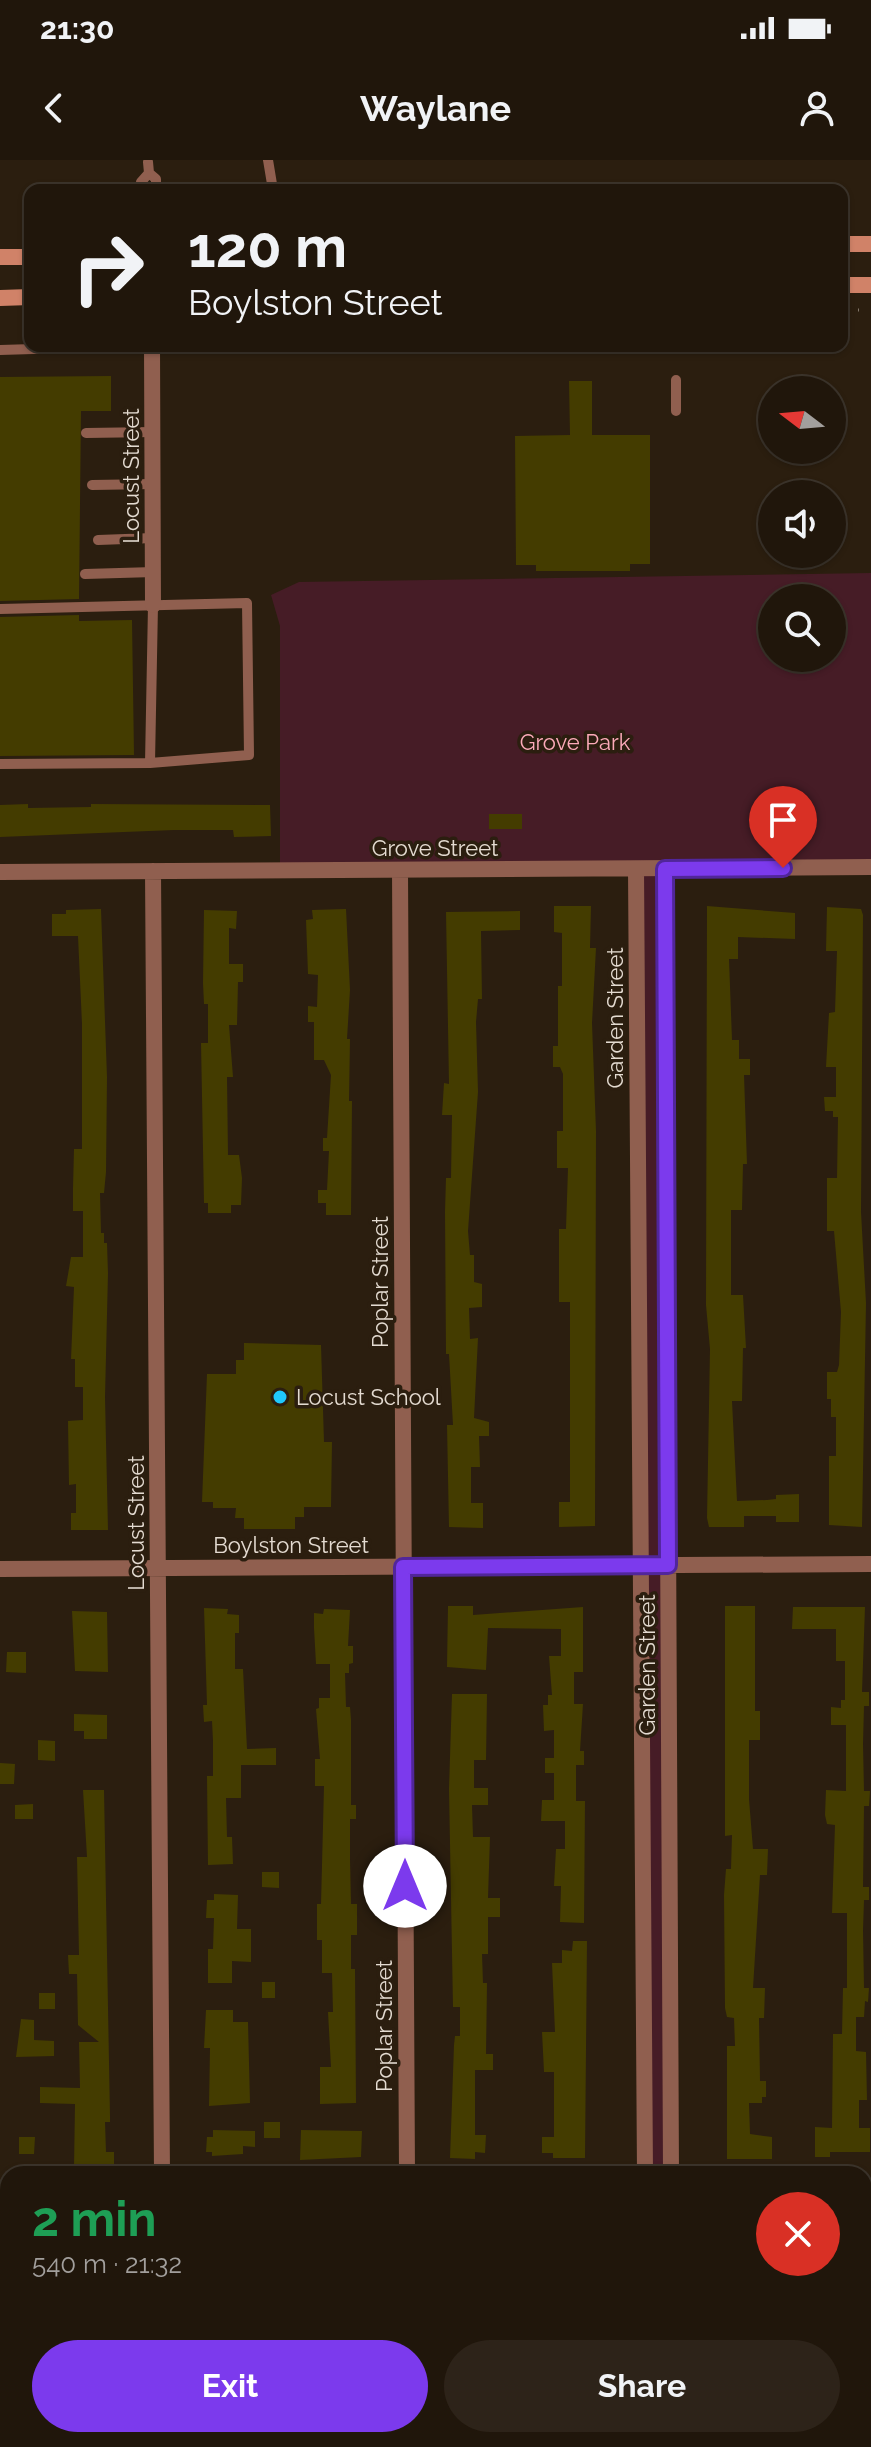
<!DOCTYPE html>
<html lang="en">
<head>
<meta charset="utf-8">
<style>
  body { margin:0; font-family:Raleway,sans-serif; background:#2d2319; color:#f1f3f6; height:100vh; display:flex; flex-direction:column; font-size:30px; white-space:nowrap }
  * { box-sizing:border-box; margin:0 }
  p { font-size:26px; color:#a29f9d }
  .icon { flex:none; width:44px; height:44px; fill:none; stroke:currentColor; stroke-width:2; stroke-linecap:round; stroke-linejoin:round }
  .map { position:relative; flex:1; overflow:hidden }
  .details { position:absolute; left:0px; top:2006px; width:872px; height:282px; display:flex; flex-direction:column; background:#20160b; border-radius:24px 24px 0 0; box-shadow:0 2px 6px #0004,0 0 0 2px #3d352c }
  .details>* { flex:none }
  .guide { position:absolute; left:24px; top:24px; width:824px; height:168px; border-radius:16px; box-shadow:0 2px 6px #0004,0 0 0 2px #3d352c; background:#20160b; color:#f1f3f6; overflow:hidden }
  .needle { width:52px; rotate:286deg }
  .controls { position:absolute; left:758px; top:216px; display:grid; gap:16px }
  .controls a { display:grid; place-items:center; width:88px; height:88px; border-radius:50%; background:#20160b; box-shadow:0 2px 6px #0004,0 0 0 2px #3d352c; font-size:40px }
  .pin { position:absolute; display:grid; place-items:center; width:68px; height:68px; color:#fff; margin:-82px -34px; border-radius:50% 50% 50% 0; rotate:-45deg; box-shadow:0 0 8px #0007 }
  .pin .icon { rotate:45deg }
  .me { position:absolute; width:88px; margin:-44px; rotate:0deg; stroke-linejoin:round; filter:drop-shadow(0 0 6px #0008) }
  .turn { display:flex; align-items:center; gap:28px; height:168px; padding:0 32px; font-size:36px }
  .turn .icon { width:104px; height:104px; stroke-width:2.5 }
  .turn b { display:block; font-size:56px; line-height:68px }
  .round { display:grid; place-items:center; flex:none; width:84px; height:84px; border-radius:42px; background:#2d2319 }
  .head { display:flex; align-items:center; justify-content:space-between; height:136px; padding:0 32px }
  h1 { font-size:48px; font-weight:700; line-height:60px; color:#1e9e55 }
  .cta { display:flex; gap:16px; margin-top:auto; padding:16px 32px }
  .cta a { flex:1; height:92px; border-radius:48px; background:#7c3aed; color:#fff; font-size:32px; font-weight:700; line-height:92px; text-align:center }
  .cta a+a { background:#2d2319; color:#f1f3f6 }
  .status { display:flex; justify-content:space-between; align-items:center; height:56px; padding:0 40px; background:#20160b; direction:ltr }
  .status svg { height:22px; fill:currentColor }
  header { display:flex; justify-content:space-between; align-items:center; height:104px; padding:0 32px; background:#20160b; font-size:36px; font-weight:700 }
  .map>svg:first-child { display:block }
  .green { fill:#461c26; fill-rule:evenodd }
  .building { fill:#443c00 }
  .lines { fill:none; stroke-linecap:round; stroke-linejoin:round }
  .path { stroke:#81766a; stroke-width:3; stroke-dasharray:4 4; stroke-linecap:butt }
  .lane { stroke:#905f4f; stroke-width:10 }
  .street { stroke:#905f4f; stroke-width:16 }
  .secondary { stroke:#d08268; stroke-width:16 }
  .route-casing { stroke:#51269a; stroke-width:20 }
  .route { stroke:#7c3aed; stroke-width:14 }
  .poi-dot { fill:#20c9fd; stroke:#2b1e0f; stroke-width:3 }
  .labels { text-anchor:middle; dominant-baseline:central; stroke-width:7; stroke-linejoin:round; paint-order:stroke }
  .street-label { font-size:22px; fill:#e4dbd1; stroke:#2b1e0f }
  .park-label { font-size:22px; fill:#fcaab9; stroke:#2b1e0f }
  .poi-label { font-size:22px; fill:#e4dbd1; stroke:#2b1e0f; text-anchor:start }
</style>
</head>
<body>
<div class="status"><b>21:30</b><svg viewBox="0 0 49 12"><path d="M0 12V9h3v3zM5 12V6h3v6zM10 12V3h3v9zM15 12V0h3v12zM26 1h20v11H26zM47 4h2v5h-2z"/></svg></div>
<header><svg class="icon" aria-label="back" viewBox="0 0 24 24"><path d="M15 5l-7 7 7 7"/></svg>Waylane<svg class="icon" aria-label="person" viewBox="0 0 24 24"><circle cx="12" cy="8" r="4"/><path d="M4 21q1-7 8-7t8 7"/></svg></header>
<div class="map">
<svg width="871" height="2287" viewBox="0 0 871 2287">
  <rect width="100%" height="100%" fill="#2b1e0f"/>
  <path class="green" d="M871,413V707L280,709V466L271,435L299,422ZM772,438H832V498H772Z
    M663,711L669,2014H648L639,712Z"/>
  <path class="building" d="M111,216V251H81L79,439L0,441V217Z
    M569,221H592V275H650V404H630V411H536V405H516L515,276L570,275Z
    M79,455V461L132,460L134,595L0,596V457Z
    M28,644V648L91,647V644L270,645L271,676L234,677L233,670H174L0,677V645Z
    M489,654H522V669H489Z
    M554,746H591L590,788H596L592,863L596,971L595,1366L559,1367V1342H570V1142H559V1069H566L568,1008H557V971H563V914L560,907H553V886H558V826H562V773L554,772Z
    M707,746L795,753V779L738,777V799H729L732,880H739V899H750V915H744L747,1004H743L742,1050H731V1135H743L746,1188H743L742,1241H732L737,1341L767,1340L776,1339V1335L799,1334V1362H776V1356H744V1367H709L707,1358L710,1189L706,1145Z
    M827,747L861,749L863,755L861,1052L866,1143L862,1367L829,1365V1296H836V1257H831V1239H827V1212H837L839,1205L841,1152L834,1071H827V1018H837L838,957H833V951H825L824,937H836V907H826L829,853L835,852L837,791H826Z
    M101,749L107,917L106,1012L104,1033H100L101,1073H104V1083H107L108,1113L105,1237L108,1370H71V1353H76V1324L69,1325L68,1261L83,1260V1227H75V1199H71L74,1127L66,1126L71,1097H83V1051H73V1028L74,989H82V864L78,776H52V754H66V750Z
    M346,749L350,830L347,879H350L349,941H352L351,1055H326V1043H318V1030H327L329,991H323V978H327L331,915L324,900H314V862H308V846L317,847L318,815L308,814L306,760L313,759L312,750Z
    M204,750L237,751L236,769L229,768V804H243V822H238L237,865H229L233,917H227L228,995H239L242,1018L241,1045H231V1053H208V1043H204L201,883H208V844H204L203,823Z
    M520,751V770L481,771L482,839H478L476,862L478,932L468,1071L470,1095H474V1122L482,1124V1147L469,1148L470,1179L478,1178L474,1258L489,1262V1276H479L480,1307H471V1343H483V1368L449,1367L447,1265H453L449,1194H446L445,1052L446,1018H451L452,955H442L444,923L449,924L446,752Z
    M244,1183L321,1185L324,1282H332L331,1347H304V1357H295V1369H244V1358H235L236,1348H213V1342H202L207,1214H236V1200H244Z
    M448,1446H473V1455L583,1447V1512H574V1544H583L580,1591H584V1605H576V1641H585L584,1763L560,1762L561,1726H554L556,1689H565V1661H541L542,1640H554V1613H545V1598H554V1570L544,1571L543,1545H548V1535H552L549,1496H561V1469L488,1468L486,1510L447,1507Z
    M725,1446H755V1551H760V1580H749V1639L753,1689H768L767,1715H760L753,1828H765L764,1858H759L760,1921H766V1937H762V1943H749L750,1974L772,1977V1999H727V1886H735L734,1858L727,1857L725,1848L724,1735L726,1709H731L732,1675L725,1676Z
    M793,1447H865L862,1532H869V1546H864L863,1584L864,1631H870L869,1646H864L863,1727H869V1740H864L863,1770L864,1828H869L868,1842L865,1841L864,1857H856V1891L866,1892L867,1940H859V1968H870V1992H830V1997H815V1967L832,1968L833,1874H842L843,1828H847V1753H832L835,1665L827,1664L825,1655L826,1630L846,1631V1565H831V1547L841,1548V1540H845V1501H836V1469H792Z
    M204,1448L228,1449L227,1454L239,1455V1473H235V1509H243L247,1589L276,1588V1605H241V1638H226L227,1677H232L233,1704L208,1705L207,1616H213V1581L212,1561L204,1562L203,1545H207Z
    M324,1449L350,1450L348,1486H353V1503L349,1504V1513H345L346,1547H350L351,1560V1645H356V1659H350V1699L351,1744H357V1775H351V1809H355L356,1943L320,1944V1907H331L328,1852H333L332,1813H322V1780H317V1744H321L324,1626H315V1599H320L316,1549L319,1548V1538H330V1504H316L314,1468V1453L323,1454Z
    M72,1451L107,1452L108,1512L75,1511Z
    M7,1492H26V1513L6,1512Z
    M452,1534H487L486,1600H474V1628H488V1645H472L473,1677H490L488,1738H500V1757H488V1794H482L483,1823H487L486,1894H493V1910H475V1975H486L485,1993L475,1992V1999L450,1998L454,1885L455,1876H460V1847H453L449,1629Z
    M74,1554L107,1555V1579H84V1571H74Z
    M38,1580L55,1581V1601L38,1600Z
    M0,1603L15,1604L14,1624H0Z
    M83,1630H104L110,1956V1962H105L106,1992H114V2008H74L75,1944L40,1943V1927L80,1928L79,1882H99L78,1865L77,1814H69L68,1795H79L77,1697H87Z
    M33,1644V1659H15V1645Z
    M262,1712H279V1728L262,1727Z
    M214,1734L238,1735L237,1769H251V1802L232,1801V1823H208V1789H213L214,1758H206L207,1740H214Z
    M573,1781H587L585,1998H553V1993H542V1977H554V1912H544L542,1872H555L552,1803H562V1790L572,1791Z
    M262,1822H275V1838H262Z
    M39,1833H55V1849H39Z
    M206,1850H233V1862H248L250,1943L209,1946L210,1888H204Z
    M21,1859L34,1860V1880L54,1881V1896L16,1897Z
    M264,1962H280V1978H264Z
    M213,1970L255,1971V1987L243,1986V1994L212,1996V1992H206L207,1977H213Z
    M301,1970L362,1971L361,1997L300,2000Z
    M19,1977H35L34,1994H19Z"/>
  <g class="lines">
    <path class="path" d="M858,150H859"/>
    <path class="lane" d="M268,0L273,30
      M148,2L149,13L156,19V30
      M141,30V22L149,13
      M0,190L132,186
      M676,251V220
      M86,273L153,272
      M92,325L153,324
      M98,380L153,378
      M85,414L154,412
      M0,449L247,443L249,595L150,603L0,604
      M150,603L153,445"/>
    <path class="street" d="M152,186L153,445
      M636,709L645,2014
      M665,709L671,2014
      M400,710L407,2014
      M153,711L162,2014
      M0,712L871,707
      M0,1409L871,1404
      M864,2035H871
      M0,2040H8
      M164,2280V2287
      M408,2280L409,2287
      M647,2280V2287
      M674,2280V2287"/>
    <path class="secondary" d="M842,84H871
      M0,97H30
      M842,125H871
      M0,138L30,137"/>
  </g>
  <g class="lines">
    <defs>
      <path id="route" d="M405,1726L403,1407L668,1405L665,709L783,708"/>
    </defs>
    <use href="#route" class="route-casing"/>
    <use href="#route" class="route"/>
  </g>
  <circle class="poi-dot" cx="280" cy="1237" r="8"/>
  <g class="labels">
    <g class="street-label">
      <text transform="translate(131 316) rotate(-90)">Locust Street</text>
      <text x="435" y="688">Grove Street</text>
      <text transform="translate(615 858) rotate(-90)">Garden Street</text>
      <text transform="translate(380 1122) rotate(-90)">Poplar Street</text>
      <text transform="translate(136 1363) rotate(-90)">Locust Street</text>
      <text x="291" y="1385">Boylston Street</text>
      <text transform="translate(647 1505) rotate(-90)">Garden Street</text>
      <text transform="translate(384 1866) rotate(-90)">Poplar Street</text>
    </g>
    <g class="park-label">
      <text x="575" y="582">Grove Park</text>
    </g>
    <g class="poi-label">
      <text x="296" y="1237">Locust School</text>
    </g>
  </g>
</svg>
<div class="controls">
<a><svg class="needle" viewBox="-14 -14 28 28"><path d="M0-13l5 13h-10z" fill="#e53935"/><path d="M0 13l5-13h-10z" fill="#a29f9d"/></svg></a>
<a><svg class="icon" aria-label="sound" viewBox="0 0 24 24"><path d="M4 9h4l5-4v14l-5-4H4zM17 9q2 3 0 6"/></svg></a>
<a><svg class="icon" aria-label="search" viewBox="0 0 24 24"><circle cx="10" cy="10" r="6"/><path d="M15 15l6 6"/></svg></a>
</div>
<div class="pin" style="left:783px;top:708px;background:#d93025"><svg class="icon" aria-label="arrive" viewBox="0 0 24 24"><path d="M6 21V4h12l-3 4 3 4H6"/></svg></div>
<svg class="me" style="left:405px;top:1726px" viewBox="-20 -20 40 40"><circle r="19" fill="#fff"/><path d="M0-13L10 11 0 6-10 11z" fill="#7c3aed"/></svg>
<div class="guide">
<div class="turn"><svg class="icon" aria-label="right" viewBox="0 0 24 24"><path d="M7 20v-9h11M14 6l5 5-5 5"/></svg><div><b>120 m</b>Boylston Street</div></div>
</div>
<section class="details">
<div class="head"><div><h1>2 min</h1><p>540 m · 21:32</p></div><a class="round" style="background:#d93025;color:#fff"><svg class="icon" aria-label="close" viewBox="0 0 24 24"><path d="M6 6l12 12M18 6L6 18"/></svg></a></div>
<div class="cta"><a>Exit</a><a>Share</a></div>
</section>
</div>
</body>
</html>
